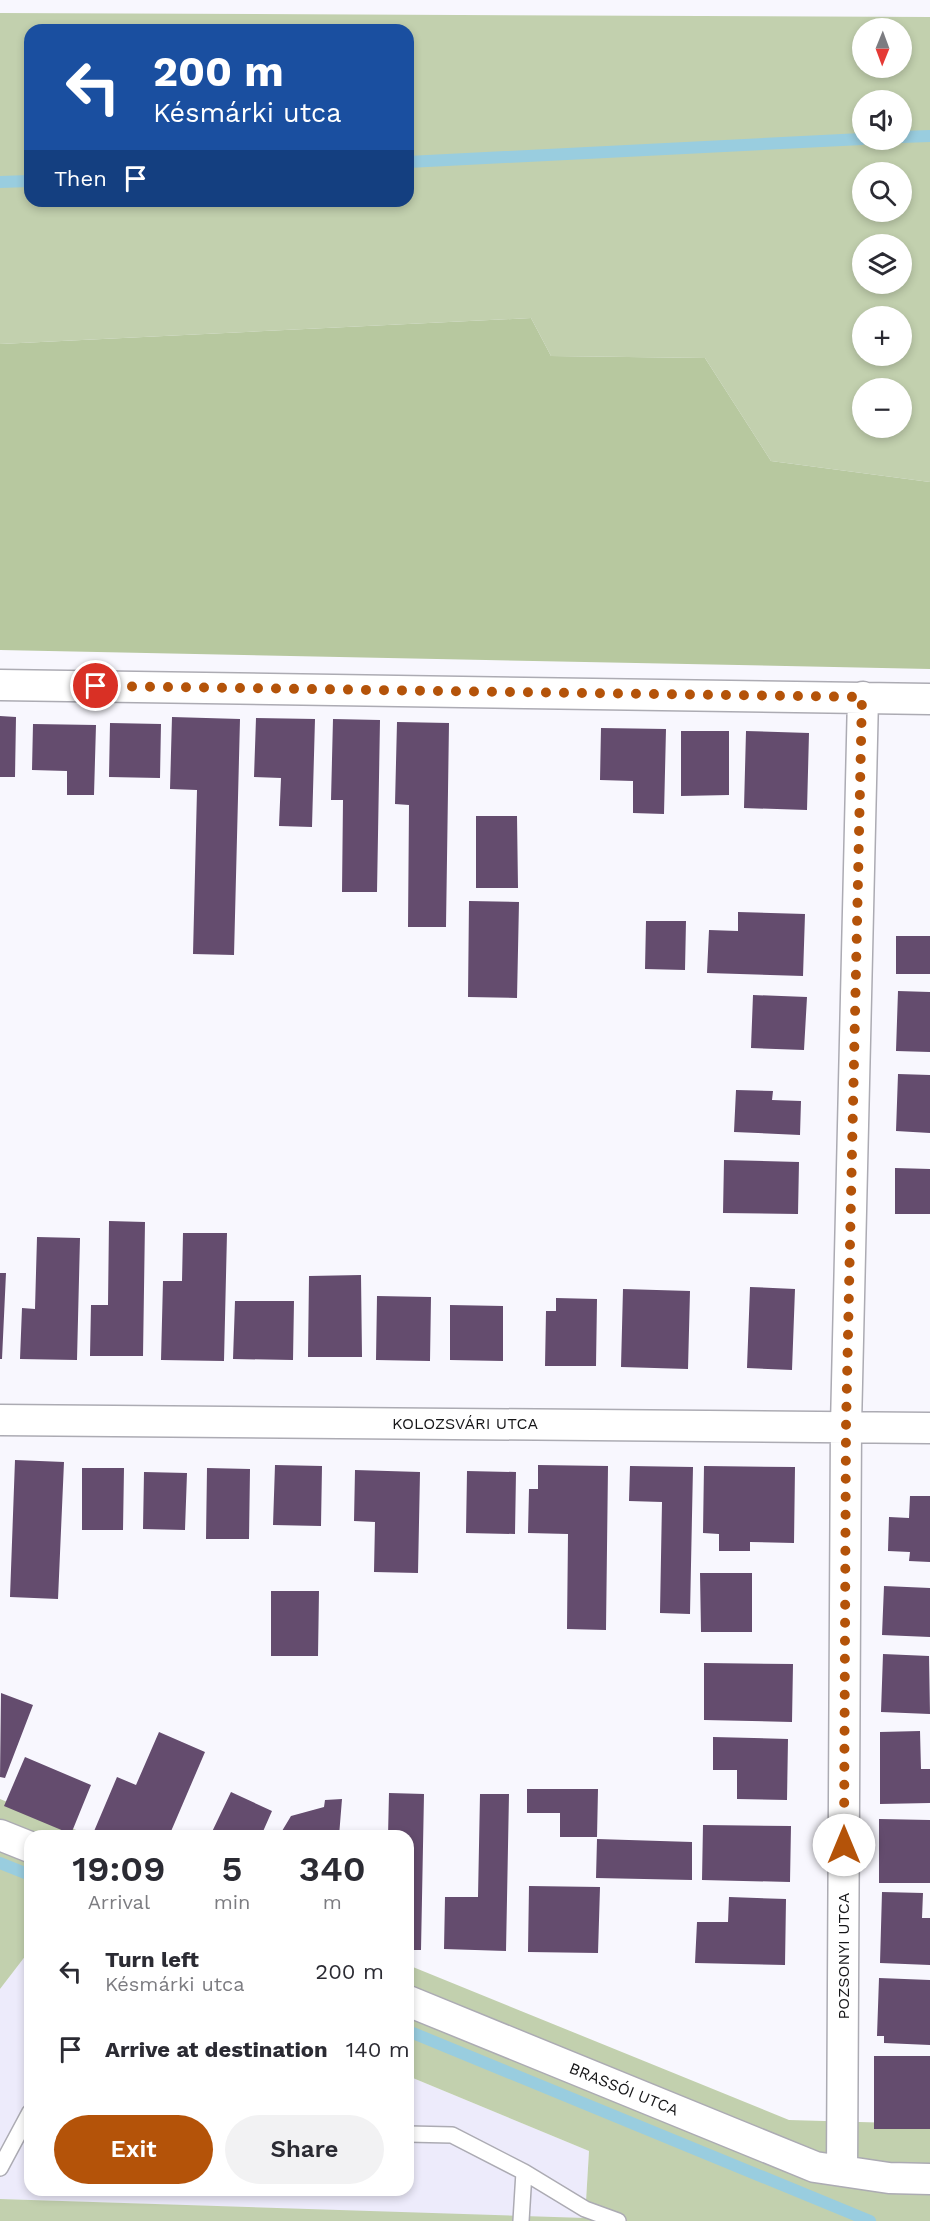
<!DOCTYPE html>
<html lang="en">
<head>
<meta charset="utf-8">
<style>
  body { margin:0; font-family:"Work Sans",sans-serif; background:#f2f2f3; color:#2b2b33; height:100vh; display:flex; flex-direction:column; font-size:22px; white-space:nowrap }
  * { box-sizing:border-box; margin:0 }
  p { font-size:20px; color:#7c7c81 }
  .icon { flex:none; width:33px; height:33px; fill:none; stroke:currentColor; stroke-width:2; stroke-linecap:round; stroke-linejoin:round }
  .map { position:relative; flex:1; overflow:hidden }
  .drawer { position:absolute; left:24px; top:1830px; width:390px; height:366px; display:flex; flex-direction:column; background:#fff; border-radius:18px; box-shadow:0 3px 9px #0003 }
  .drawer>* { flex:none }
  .top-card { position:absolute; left:24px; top:24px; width:390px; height:183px; border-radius:18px; box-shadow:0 3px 9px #0003; background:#1a4fa0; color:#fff; overflow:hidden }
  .needle { width:39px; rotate:181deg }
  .tools { position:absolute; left:852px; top:18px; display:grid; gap:12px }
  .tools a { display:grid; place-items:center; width:60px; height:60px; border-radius:50%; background:#fff; box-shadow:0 3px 9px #0003; font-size:30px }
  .pin { position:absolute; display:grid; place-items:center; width:51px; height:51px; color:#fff; margin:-26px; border:3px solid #fff; border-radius:50%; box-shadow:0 2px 6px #0007 }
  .me { position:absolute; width:66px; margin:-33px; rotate:0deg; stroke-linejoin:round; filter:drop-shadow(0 0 4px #0008) }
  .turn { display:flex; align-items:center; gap:21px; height:126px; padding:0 30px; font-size:27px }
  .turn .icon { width:78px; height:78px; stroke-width:2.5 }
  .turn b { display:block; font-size:42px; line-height:51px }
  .then { display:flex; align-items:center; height:57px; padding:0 30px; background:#0003; gap:12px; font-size:22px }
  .eta { display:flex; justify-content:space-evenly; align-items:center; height:102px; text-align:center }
  .eta b { font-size:36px; font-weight:600; line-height:42px }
  .primary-button { display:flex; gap:12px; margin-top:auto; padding:12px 30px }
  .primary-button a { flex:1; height:69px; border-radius:36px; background:#b45309; color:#fff; font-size:24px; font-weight:600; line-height:69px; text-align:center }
  .primary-button a+a { background:#f2f2f3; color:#2b2b33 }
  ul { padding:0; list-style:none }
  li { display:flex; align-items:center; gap:18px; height:78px; padding:0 30px }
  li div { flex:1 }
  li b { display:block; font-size:22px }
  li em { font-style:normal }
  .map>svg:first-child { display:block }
  .built { fill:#edebfb }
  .green { fill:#c2d0ae; fill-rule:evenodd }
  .forest { fill:#b7c89f }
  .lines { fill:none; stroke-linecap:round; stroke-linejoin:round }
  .stream { stroke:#99cddf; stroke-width:12 }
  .building { fill:#644c6e }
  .service-casing { stroke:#acabb3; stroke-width:18 }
  .minor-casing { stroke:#acabb3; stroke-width:33 }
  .service { stroke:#fff; stroke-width:15 }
  .minor { stroke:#fff; stroke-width:30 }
  .route { stroke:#b45309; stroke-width:10; stroke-dasharray:0 18 }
  .labels { text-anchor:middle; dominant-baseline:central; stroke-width:6; stroke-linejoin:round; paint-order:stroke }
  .street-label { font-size:16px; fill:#161618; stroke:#fff }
</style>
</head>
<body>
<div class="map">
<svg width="930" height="2221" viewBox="0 0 930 2221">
  <rect width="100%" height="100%" fill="#f8f7fe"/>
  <path class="built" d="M30,1950V2190H408V2076L589,2151L585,2219L0,2199V1989Z"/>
  <path class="green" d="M0,13L930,17V482L771,461L705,358L551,356L531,318L0,344ZM862,28H902V68H862ZM30,30H408V201H30ZM862,100H902V140H862ZM862,172H902V212H862ZM862,244H902V284H862ZM862,316H902V356H862ZM862,388H902V428H862Z
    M0,1799L91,1836H30V1950L0,1989Z
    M408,1965L789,2120L930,2124V2221H0V2199L585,2218L589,2151L408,2076Z"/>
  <path class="forest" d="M531,318L551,356L705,358L771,461L930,482V669L0,650V344Z"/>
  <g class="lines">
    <path class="stream" d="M902,137L930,136
      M408,162L862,139
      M0,182L30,181
      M0,1863L30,1875
      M408,2031L870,2221"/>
  </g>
  <path class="building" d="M0,716L16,717L15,777H0Z
    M172,717L240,719L234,955L193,954L197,790L170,789Z
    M256,718L315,719L312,827L279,826L281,778L254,777Z
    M333,719L380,720L377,892H342L343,800H331Z
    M397,722L449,723L446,927H408L409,805L395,804Z
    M110,723L161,724L160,778L109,777Z
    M33,724L96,725L94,795H67V771L32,770Z
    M601,728L666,729L664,814L633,813V781L600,780Z
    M681,731H729V795L681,796Z
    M746,731L809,733L807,810L744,808Z
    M476,816H517L518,888H476Z
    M469,901L519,902L517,998L468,997Z
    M738,912L805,914L803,976L707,973L709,930L738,931Z
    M646,921H686L685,970L645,969Z
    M896,936H930V974H896Z
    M898,991L930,992V1052L896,1051Z
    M753,995L807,997L804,1050L751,1048Z
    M898,1074L930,1075V1133L896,1131Z
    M736,1090L773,1091L772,1100L801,1101L800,1135L734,1132Z
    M724,1160L799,1162L798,1214L723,1213Z
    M895,1168L930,1169V1214H895Z
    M109,1221L145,1222L143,1356H90L91,1305H108Z
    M183,1233H227L224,1361L161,1360L163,1281H182Z
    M37,1237L80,1238L77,1360L20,1359L22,1308L35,1309Z
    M0,1273H6L2,1359H0Z
    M361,1275L362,1357H308L309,1276Z
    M750,1287L795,1289L792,1370L747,1368Z
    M623,1289L690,1291L688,1369L621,1367Z
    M377,1296L431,1297L430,1361L376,1360Z
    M556,1298L597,1299L596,1366H545L546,1311H556Z
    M235,1301H294L293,1360L233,1359Z
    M450,1305L503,1306V1361L450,1360Z
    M15,1460L64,1462L58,1599L10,1597Z
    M275,1465L322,1466L321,1526L273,1525Z
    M538,1465L608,1466L606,1630L567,1629L568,1534L528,1533L529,1489H538Z
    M630,1466L693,1467L690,1614L660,1613L662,1502L629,1501Z
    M704,1466L795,1467L794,1543L750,1542V1551H719V1534L703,1533Z
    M82,1468H124L123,1530H82Z
    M207,1468L250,1469L249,1539H206Z
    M355,1470L420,1472L418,1573L374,1572L375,1522L354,1521Z
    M467,1471L516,1472L515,1534L466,1533Z
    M144,1472L187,1473L185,1530L143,1529Z
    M910,1496H930V1562L909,1561L910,1552L888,1551L889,1517L909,1518Z
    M700,1573H752V1632H701Z
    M884,1586L930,1588V1637L882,1635Z
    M271,1591H319L318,1656H271Z
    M883,1654L929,1656L930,1714L881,1712Z
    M704,1663L793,1664L792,1722L704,1720Z
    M1,1693L33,1705L5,1778L0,1777Z
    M920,1731L921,1769H930V1803L880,1804V1732Z
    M159,1732L205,1752L169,1836H92L117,1777L136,1785Z
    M713,1737L788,1739L787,1800L737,1799V1770H713Z
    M25,1757L91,1785L71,1834L4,1806Z
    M527,1789H598L597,1837H560V1813H527Z
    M231,1792L272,1811L261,1836H210Z
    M389,1793L424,1794L421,1950H408V1836H388Z
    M480,1794H509L506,1951L444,1949L445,1897H478Z
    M342,1799L339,1836H279L291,1816L324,1807L325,1800Z
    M879,1819L930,1820V1883H879Z
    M703,1825L791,1826L790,1882L702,1880Z
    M597,1839L692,1842V1880L596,1878Z
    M529,1886L600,1887L598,1953L528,1952Z
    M882,1892L923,1893L922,1918H930V1965L880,1963Z
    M729,1897L786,1899L785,1965L695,1963L697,1922H728Z
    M879,1978L930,1980V2045L884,2043V2036H877Z
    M874,2056H930V2129H874Z"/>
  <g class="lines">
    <defs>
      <path id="service" d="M408,2134L452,2135L524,2172L585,2209L618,2221
        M0,2168L30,2112
        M521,2221L524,2172"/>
      <path id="minor" d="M0,685L930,699
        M0,1420L930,1428
        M0,1835L30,1847
        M408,2001L815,2167L889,2178L930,2179
        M842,2171L846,1426L863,697"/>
    </defs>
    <use href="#service" class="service-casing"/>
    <use href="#minor" class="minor-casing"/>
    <use href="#service" class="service"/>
    <use href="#minor" class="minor"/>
  </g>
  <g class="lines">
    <path class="route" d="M96,686L862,697L846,1426L844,1845"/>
  </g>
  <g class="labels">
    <g class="street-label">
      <text x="465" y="1423">KOLOZSVÁRI UTCA</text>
      <text transform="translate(843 1956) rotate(-90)">POZSONYI UTCA</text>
      <text transform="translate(624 2089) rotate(22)">BRASSÓI UTCA</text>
    </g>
  </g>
</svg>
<div class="tools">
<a><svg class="needle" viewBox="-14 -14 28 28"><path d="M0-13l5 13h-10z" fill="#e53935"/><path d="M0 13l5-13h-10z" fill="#7c7c81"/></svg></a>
<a><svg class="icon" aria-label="sound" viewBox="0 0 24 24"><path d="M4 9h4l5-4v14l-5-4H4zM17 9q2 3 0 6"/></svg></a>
<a><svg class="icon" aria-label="search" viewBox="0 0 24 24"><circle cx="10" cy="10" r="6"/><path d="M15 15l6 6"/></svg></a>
<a><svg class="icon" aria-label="layers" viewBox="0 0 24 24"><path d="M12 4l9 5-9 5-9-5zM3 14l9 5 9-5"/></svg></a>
<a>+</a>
<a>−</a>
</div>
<div class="pin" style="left:96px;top:686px;background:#d93025"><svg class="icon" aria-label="arrive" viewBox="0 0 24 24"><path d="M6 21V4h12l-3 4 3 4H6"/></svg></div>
<svg class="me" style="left:844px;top:1845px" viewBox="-20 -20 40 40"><circle r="19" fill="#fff"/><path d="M0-13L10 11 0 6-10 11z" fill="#b45309"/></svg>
<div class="top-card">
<div class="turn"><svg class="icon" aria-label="left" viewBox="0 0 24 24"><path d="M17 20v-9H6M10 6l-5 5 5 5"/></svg><div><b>200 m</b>Késmárki utca</div></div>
<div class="then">Then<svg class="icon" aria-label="arrive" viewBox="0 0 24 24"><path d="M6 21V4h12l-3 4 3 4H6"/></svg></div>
</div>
<section class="drawer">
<div class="eta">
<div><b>19:09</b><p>Arrival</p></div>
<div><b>5</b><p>min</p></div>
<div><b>340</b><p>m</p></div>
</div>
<ul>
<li><svg class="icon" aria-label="left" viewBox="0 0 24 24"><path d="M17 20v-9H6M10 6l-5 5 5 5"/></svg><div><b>Turn left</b><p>Késmárki utca</p></div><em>200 m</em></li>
<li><svg class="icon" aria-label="arrive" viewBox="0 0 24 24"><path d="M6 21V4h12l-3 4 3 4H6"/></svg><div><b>Arrive at destination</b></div><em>140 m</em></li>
</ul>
<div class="primary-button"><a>Exit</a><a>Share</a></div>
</section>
</div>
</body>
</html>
